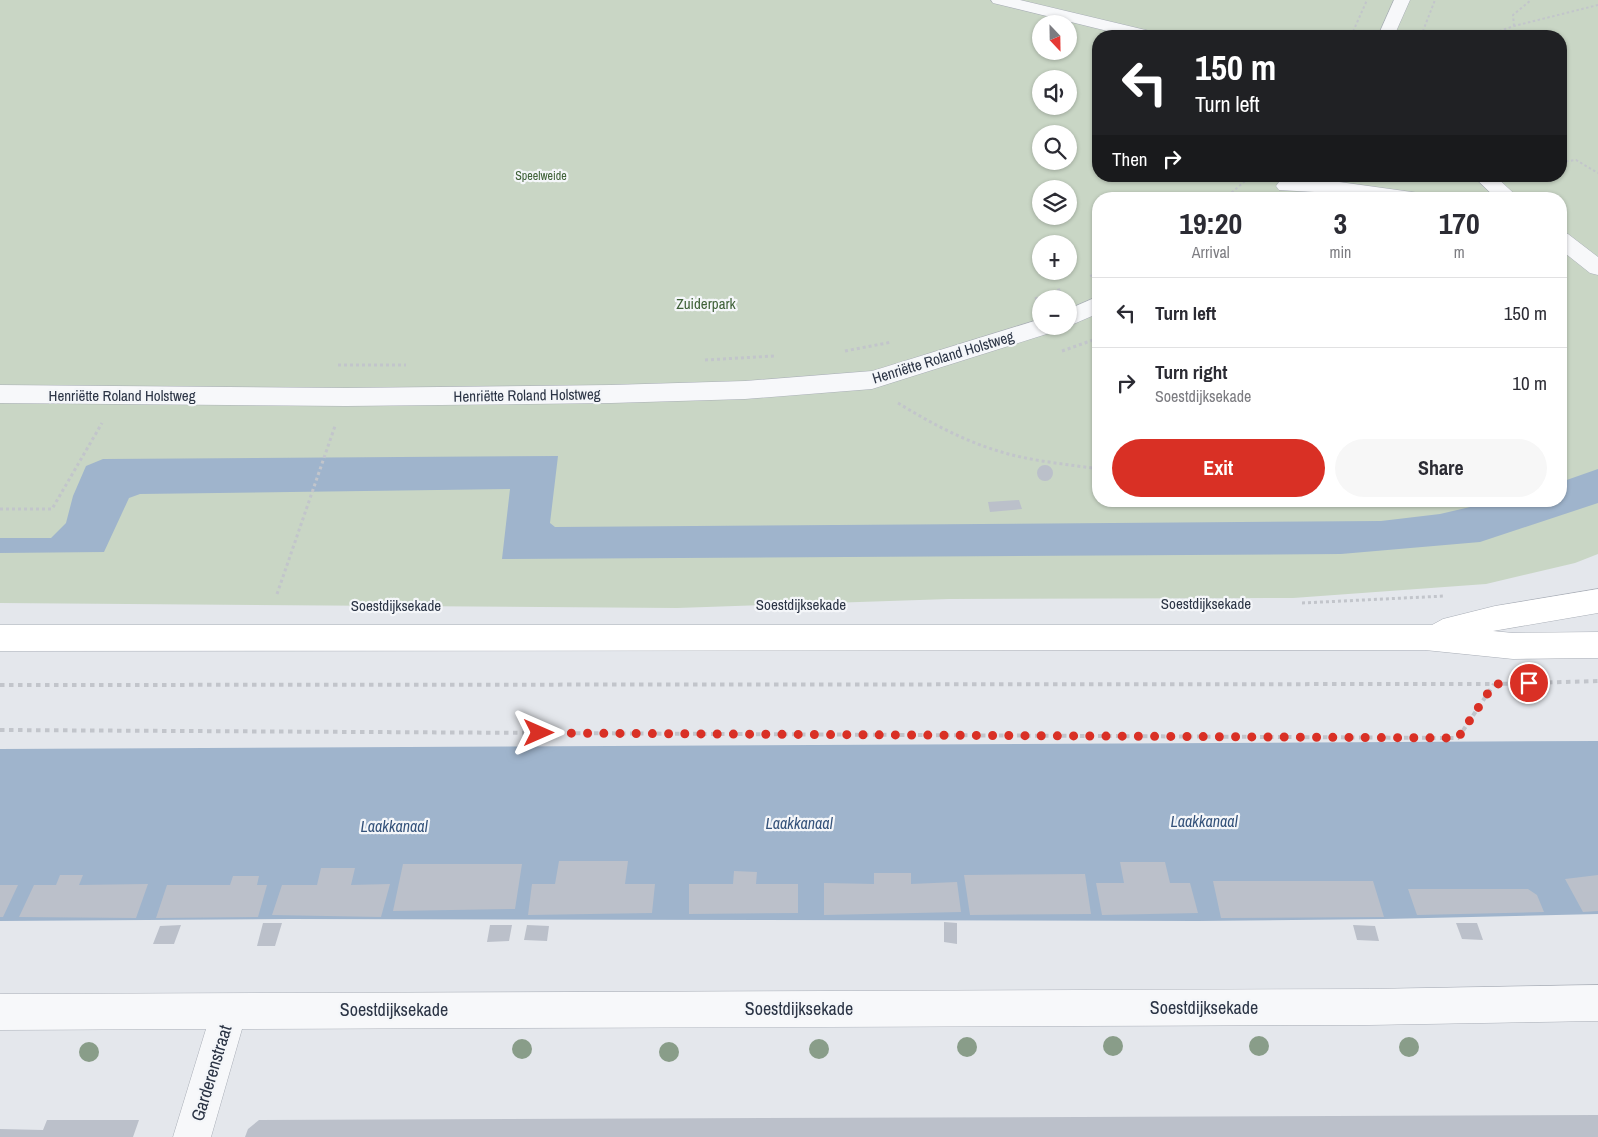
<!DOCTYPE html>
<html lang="en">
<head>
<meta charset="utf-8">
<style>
  body { margin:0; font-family:"Archivo Narrow",sans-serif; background:#f7f7f7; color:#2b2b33; height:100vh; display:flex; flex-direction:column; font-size:19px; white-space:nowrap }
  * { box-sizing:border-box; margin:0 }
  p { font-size:16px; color:#7c7c81 }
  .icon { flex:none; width:28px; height:28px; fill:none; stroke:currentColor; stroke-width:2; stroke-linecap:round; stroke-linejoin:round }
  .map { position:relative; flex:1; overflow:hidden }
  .drawer { position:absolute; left:1092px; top:192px; width:475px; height:315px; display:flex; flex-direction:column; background:#fff; border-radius:20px; box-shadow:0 1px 4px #0004 }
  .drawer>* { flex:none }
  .banner { position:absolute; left:1092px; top:30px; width:475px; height:152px; border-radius:20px; box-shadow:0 1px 4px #0004; background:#202124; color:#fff; overflow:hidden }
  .needle { width:32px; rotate:158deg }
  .fabs { position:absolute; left:1032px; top:15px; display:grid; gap:10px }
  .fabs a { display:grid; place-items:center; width:45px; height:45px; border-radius:50%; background:#fff; box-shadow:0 1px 4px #0004; font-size:25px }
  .pin { position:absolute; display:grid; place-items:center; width:42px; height:42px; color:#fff; margin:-21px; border:2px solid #fff; border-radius:50%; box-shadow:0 1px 5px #0007 }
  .me { position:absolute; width:55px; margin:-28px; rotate:90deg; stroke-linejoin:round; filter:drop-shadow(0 0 4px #0008) }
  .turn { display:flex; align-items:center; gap:18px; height:105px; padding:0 20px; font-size:22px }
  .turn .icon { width:65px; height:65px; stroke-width:2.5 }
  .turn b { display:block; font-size:35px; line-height:42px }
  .then { display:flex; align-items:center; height:48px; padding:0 20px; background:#0003; gap:10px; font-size:19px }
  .eta { display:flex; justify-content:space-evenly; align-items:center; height:85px; text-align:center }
  .eta b { font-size:30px; font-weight:700; line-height:35px }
  .cta { display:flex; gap:10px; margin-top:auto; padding:10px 20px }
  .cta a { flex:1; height:58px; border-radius:30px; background:#d93025; color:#fff; font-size:20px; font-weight:700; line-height:58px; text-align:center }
  .cta a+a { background:#f7f7f7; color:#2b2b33 }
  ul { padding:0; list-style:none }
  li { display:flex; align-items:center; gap:15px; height:70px; padding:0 20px; border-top:1px solid #e1e1e2 }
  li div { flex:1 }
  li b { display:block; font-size:19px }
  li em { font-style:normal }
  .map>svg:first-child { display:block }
  .green { fill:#c9d6c5; fill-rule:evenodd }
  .water { fill:#9fb4cc }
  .building { fill:#bbc0ca }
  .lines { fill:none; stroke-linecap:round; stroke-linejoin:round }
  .street-casing { stroke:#a9aeb7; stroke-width:1 }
  .secondary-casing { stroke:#a9aeb7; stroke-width:1 }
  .path-far2 { stroke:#c2c5cb; stroke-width:2; stroke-dasharray:2.5 2.5; stroke-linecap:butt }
  .path-far1 { stroke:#c2c5cb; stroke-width:3; stroke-dasharray:3 3; stroke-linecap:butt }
  .path { stroke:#c2c5cb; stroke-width:4; stroke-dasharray:4.5 4.5; stroke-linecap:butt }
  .street { fill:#f7f8fa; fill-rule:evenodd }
  .secondary { fill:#fff; fill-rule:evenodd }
  .tree { fill:#899d89 }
  .route { stroke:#d93025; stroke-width:9; stroke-dasharray:0 16.2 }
  .labels { text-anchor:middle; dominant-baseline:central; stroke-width:4.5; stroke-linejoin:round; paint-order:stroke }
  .far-park-label { font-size:12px; fill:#3f6138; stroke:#f4f6f9 }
  .park-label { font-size:15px; fill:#3f6138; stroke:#f4f6f9 }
  .street-label { font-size:15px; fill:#2b3445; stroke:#f4f6f9 }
  .water-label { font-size:16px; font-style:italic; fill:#34527a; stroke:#f4f6f9 }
  .near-street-label { font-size:18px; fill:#2b3445; stroke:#f4f6f9 }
</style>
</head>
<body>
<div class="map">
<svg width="1598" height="1137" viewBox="0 0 1598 1137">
  <rect width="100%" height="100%" fill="#e4e7ec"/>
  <path class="green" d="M0,0H1598V554L1575,563L1486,584L1293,598L949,599L677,608L0,603ZM1041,24H1069V51H1041ZM1099,36H1561V176H1099ZM1041,79H1069V106H1041ZM1041,134H1069V161H1041ZM1041,189H1069V216H1041ZM1099,199H1561V501H1099ZM1041,244H1069V271H1041ZM1041,299H1069V326H1041Z"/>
  <path class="water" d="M558,456L550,523L555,527L1381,521L1440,514L1496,501H1561V482L1598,469V503L1480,542L1341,554L502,559L510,489L140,494L129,498L104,552L0,553V538H51L66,523L73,496L86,466L103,459Z
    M1598,741V914L1384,919L1198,921L290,919L0,921V749Z"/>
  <path class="building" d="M1037 473a8 8 0 1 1 16 0a8 8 0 1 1-16 0Z
    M1019,500L1022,509L990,512L988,502Z
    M559,861H628L625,884H655L652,913L528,915L532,884H555Z
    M1120,862H1165L1170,883H1190L1198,913L1102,915L1096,883H1124Z
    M403,864H522L515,909L393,911Z
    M321,868H355L351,885L390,884L381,917L272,915L282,885H317Z
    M734,871L757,872L756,884H798V913L689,914V884H733Z
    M874,873H911V884L957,882L961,912L824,915V883L874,884Z
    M1085,874L1091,914L970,915L964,875Z
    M60,875H83L79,885L148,884L136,918L19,917L34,885H56Z
    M1598,875V911L1583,912L1565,879Z
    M233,876H259L257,885H267L258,917L156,918L167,885H230Z
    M1213,881H1373L1384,917L1221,918Z
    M0,885H18L3,917H0Z
    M1408,889H1528L1537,895L1544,912L1417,915Z
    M944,922L957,923V944L944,942Z
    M263,923H282L275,946H257Z
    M1456,923H1477L1483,940L1462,939Z
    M181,925L174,944H153L160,926Z
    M490,925H512L509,941L487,942Z
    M527,925L549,926L547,941L524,940Z
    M1353,925L1375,926L1379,941L1357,940Z
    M1598,1115V1137H245L248,1129L259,1120Z
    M47,1120H139L133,1137H0V1129L43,1130Z"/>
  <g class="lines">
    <defs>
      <path id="street" d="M991,0H1020L1154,32L1157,36H1128L993,3Z
        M1394,0H1410L1394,36H1378Z
        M1473,176H1495L1520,199H1497Z
        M1286,180L1332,181L1419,193L1426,194L1429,199H1372L1332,193L1279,190L1276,186L1279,182Z
        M1561,232L1568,234L1598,257V275L1590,273L1561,250Z
        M1099,296V313L1069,326V309Z
        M1041,319V326H1056L1053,332L872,389L745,399L611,403L346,406L0,403V385L346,388L611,385L745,381L872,371Z
        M1598,985V1021L1369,1025L242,1029L211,1137H173L206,1029L0,1030V994L1369,989Z"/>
      <path id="secondary" d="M1598,589V613L1493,631L1513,633L1598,632V658L1513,659L1425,650L0,651V625H1432L1443,619L1495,606Z"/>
    </defs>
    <use href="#street" class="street-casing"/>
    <use href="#secondary" class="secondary-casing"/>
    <path class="path-far2" d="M1514,26L1513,15L1531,0
      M1351,36L1367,0
      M1421,36L1435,0
      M1485,36L1514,26L1598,5
      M1561,162L1576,160L1598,173
      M1224,199L1251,176
      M1090,276L1099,273"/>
    <path class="path-far1" d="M1035,299L1061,289
      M845,351L892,342
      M1062,351L1096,339
      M705,360L774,356
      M338,365H406
      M898,403C929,422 962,440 998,451C1030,461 1065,464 1099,469
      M0,509H52L102,423
      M277,594L335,426
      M1302,603L1445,596"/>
    <path class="path" d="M0,685L1495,684L1598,681
      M0,730L1458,738L1494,684"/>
    <use href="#street" class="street"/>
    <use href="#secondary" class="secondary"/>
  </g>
  <g class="tree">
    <circle cx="1113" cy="1046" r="10"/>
    <circle cx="1259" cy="1046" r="10"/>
    <circle cx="967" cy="1047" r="10"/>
    <circle cx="1409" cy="1047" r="10"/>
    <circle cx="522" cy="1049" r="10"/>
    <circle cx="819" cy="1049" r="10"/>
    <circle cx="89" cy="1052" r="10"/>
    <circle cx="669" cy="1052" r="10"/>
  </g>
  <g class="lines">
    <path class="route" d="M539,733L1458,738L1494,684L1529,683"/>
  </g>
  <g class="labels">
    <g class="far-park-label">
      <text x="541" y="176">Speelweide</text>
    </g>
    <g class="park-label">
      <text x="706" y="303">Zuiderpark</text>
    </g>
    <g class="street-label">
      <text transform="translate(943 357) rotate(-17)">Henriëtte Roland Holstweg</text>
      <text x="122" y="395">Henriëtte Roland Holstweg</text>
      <text transform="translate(527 395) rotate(-1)">Henriëtte Roland Holstweg</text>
      <text x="1206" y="603">Soestdijksekade</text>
      <text x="801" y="604">Soestdijksekade</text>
      <text x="396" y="605">Soestdijksekade</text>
    </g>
    <g class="water-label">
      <text x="1204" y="821">Laakkanaal</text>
      <text x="799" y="823">Laakkanaal</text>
      <text x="394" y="826">Laakkanaal</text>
    </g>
    <g class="near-street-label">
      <text x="1204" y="1007">Soestdijksekade</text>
      <text x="799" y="1008">Soestdijksekade</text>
      <text x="394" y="1009">Soestdijksekade</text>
      <text transform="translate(211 1073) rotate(-73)">Garderenstraat</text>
    </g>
  </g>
</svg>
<div class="fabs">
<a><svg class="needle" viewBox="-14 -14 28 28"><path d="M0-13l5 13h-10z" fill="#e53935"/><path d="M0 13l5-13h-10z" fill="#7c7c81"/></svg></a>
<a><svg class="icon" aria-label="sound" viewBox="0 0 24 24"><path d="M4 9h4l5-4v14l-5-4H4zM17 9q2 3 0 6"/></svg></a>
<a><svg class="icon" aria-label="search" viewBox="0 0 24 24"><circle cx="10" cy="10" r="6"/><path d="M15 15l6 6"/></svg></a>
<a><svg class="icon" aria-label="layers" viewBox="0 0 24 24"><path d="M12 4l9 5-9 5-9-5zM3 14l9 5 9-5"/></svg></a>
<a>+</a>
<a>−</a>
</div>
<div class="pin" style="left:1529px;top:683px;background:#d93025"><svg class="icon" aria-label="arrive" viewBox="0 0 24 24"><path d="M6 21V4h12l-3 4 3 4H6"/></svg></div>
<svg class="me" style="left:539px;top:733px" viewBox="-20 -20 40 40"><path d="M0-17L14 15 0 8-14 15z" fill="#d93025" stroke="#fff" stroke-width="4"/></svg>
<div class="banner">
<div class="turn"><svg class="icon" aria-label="left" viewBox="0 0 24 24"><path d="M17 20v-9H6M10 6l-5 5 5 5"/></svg><div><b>150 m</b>Turn left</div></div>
<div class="then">Then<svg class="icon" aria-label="right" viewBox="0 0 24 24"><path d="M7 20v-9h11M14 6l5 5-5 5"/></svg></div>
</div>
<section class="drawer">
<div class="eta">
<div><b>19:20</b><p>Arrival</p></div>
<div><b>3</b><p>min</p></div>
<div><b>170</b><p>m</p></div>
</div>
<ul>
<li><svg class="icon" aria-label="left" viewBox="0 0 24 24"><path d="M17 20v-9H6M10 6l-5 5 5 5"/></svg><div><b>Turn left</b></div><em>150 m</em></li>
<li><svg class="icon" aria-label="right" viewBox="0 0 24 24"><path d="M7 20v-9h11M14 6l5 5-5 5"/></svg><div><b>Turn right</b><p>Soestdijksekade</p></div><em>10 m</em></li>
</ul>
<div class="cta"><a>Exit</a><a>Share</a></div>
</section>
</div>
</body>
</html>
